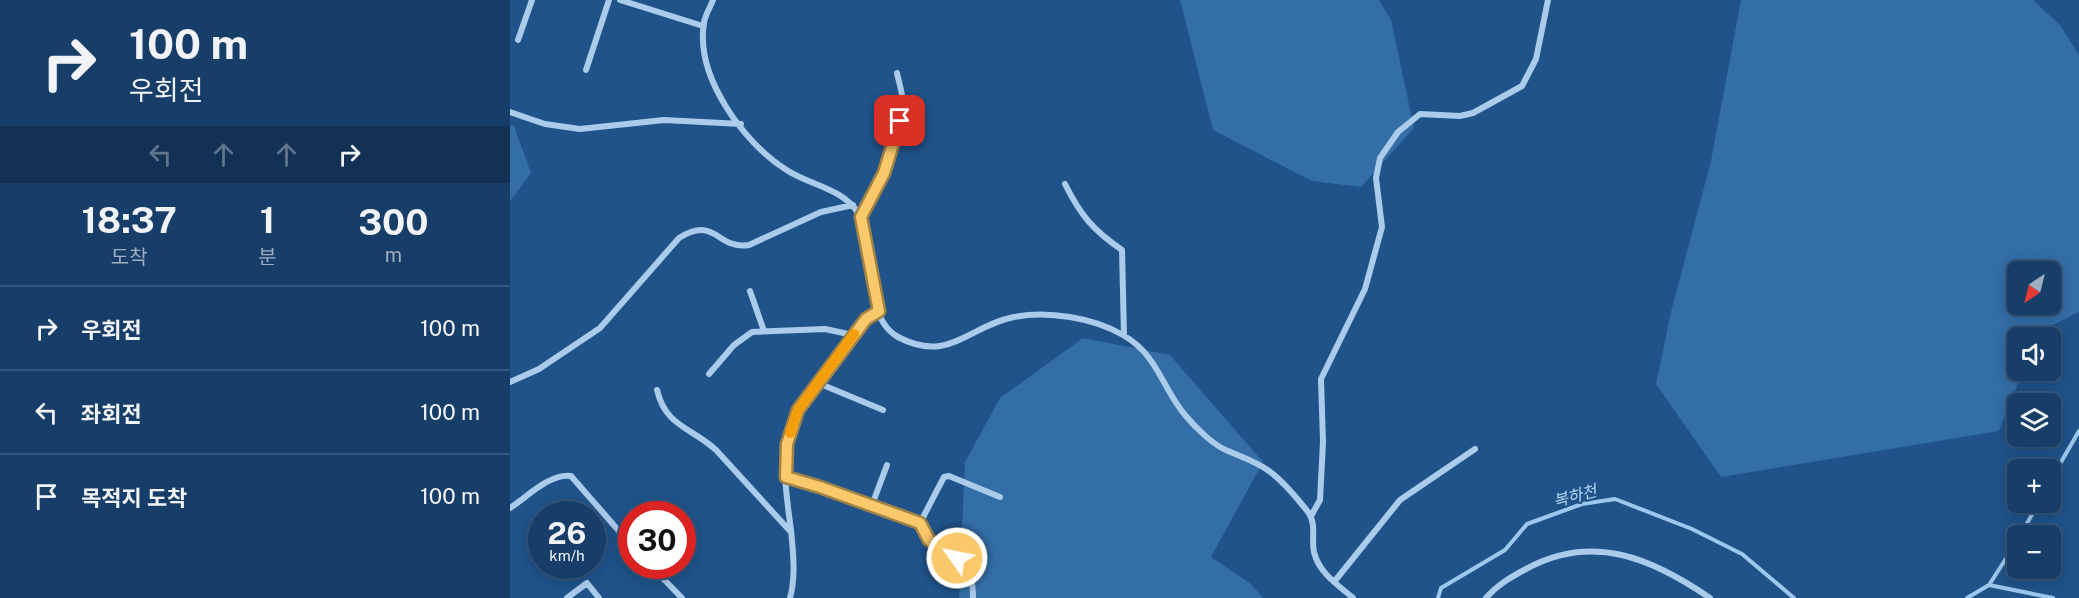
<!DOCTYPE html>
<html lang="ko">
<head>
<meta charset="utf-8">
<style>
  body { margin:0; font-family:"Public Sans","Noto Sans KR",sans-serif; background:#244971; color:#f1f3f6; height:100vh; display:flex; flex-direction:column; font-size:22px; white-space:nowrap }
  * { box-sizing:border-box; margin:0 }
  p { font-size:20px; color:#9eaec0 }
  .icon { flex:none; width:33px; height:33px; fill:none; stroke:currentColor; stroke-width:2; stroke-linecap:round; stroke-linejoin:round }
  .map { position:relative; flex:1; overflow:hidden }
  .details { display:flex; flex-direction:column; background:#173e68; width:510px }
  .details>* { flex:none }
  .top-card { background:#173e68; color:#f1f3f6; overflow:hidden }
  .needle { width:39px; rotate:215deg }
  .fabs { position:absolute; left:1497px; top:261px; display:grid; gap:12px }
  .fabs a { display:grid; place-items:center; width:54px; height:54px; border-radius:9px; background:#173e68; box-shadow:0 3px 15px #0003,0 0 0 2px #36577c; font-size:30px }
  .speed { position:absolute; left:18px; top:501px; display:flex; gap:12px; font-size:30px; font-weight:700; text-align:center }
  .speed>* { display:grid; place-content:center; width:78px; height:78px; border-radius:50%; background:#173e68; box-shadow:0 3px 15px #0003,0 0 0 2px #36577c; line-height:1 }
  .speed small { font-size:15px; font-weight:400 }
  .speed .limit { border:9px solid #d22; background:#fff; color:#111 }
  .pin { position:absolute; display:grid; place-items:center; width:51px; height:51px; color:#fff; margin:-26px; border-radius:12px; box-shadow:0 3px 9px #0006 }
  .me { position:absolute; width:66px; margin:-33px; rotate:303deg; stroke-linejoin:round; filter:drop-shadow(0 0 4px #0008) }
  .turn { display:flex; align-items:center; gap:21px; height:126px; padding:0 30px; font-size:27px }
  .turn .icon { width:78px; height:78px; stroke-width:2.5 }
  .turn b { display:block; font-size:42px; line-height:51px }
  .lanes { display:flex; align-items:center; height:57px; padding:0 30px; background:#0003; justify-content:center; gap:30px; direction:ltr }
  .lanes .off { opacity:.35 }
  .eta { display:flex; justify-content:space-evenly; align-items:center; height:102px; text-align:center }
  .eta b { font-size:36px; font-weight:700; line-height:42px }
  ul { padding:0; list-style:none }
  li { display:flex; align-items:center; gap:18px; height:84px; padding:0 30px; border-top:2px solid #36577c }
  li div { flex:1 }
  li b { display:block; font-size:22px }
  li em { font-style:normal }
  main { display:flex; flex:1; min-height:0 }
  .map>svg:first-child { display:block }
  .green { fill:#336ea7; fill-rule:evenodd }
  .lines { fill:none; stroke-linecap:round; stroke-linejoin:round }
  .stream { stroke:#9ec7ed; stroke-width:4 }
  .street { stroke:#abcbeb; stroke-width:6 }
  .route-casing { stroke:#a28346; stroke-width:15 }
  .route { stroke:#f9c96b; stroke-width:10 }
  .slow { stroke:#f59e0b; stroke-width:10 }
  .labels { text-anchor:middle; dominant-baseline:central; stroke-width:4.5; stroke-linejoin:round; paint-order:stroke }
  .water-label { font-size:16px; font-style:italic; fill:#b7d5f2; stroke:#1f538a }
</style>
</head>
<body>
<main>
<section class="details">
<div class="top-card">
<div class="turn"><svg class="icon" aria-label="right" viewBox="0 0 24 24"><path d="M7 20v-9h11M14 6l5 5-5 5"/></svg><div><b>100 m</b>우회전</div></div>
<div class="lanes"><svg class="icon off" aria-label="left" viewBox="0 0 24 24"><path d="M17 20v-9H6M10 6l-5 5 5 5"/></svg><svg class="icon off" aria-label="ahead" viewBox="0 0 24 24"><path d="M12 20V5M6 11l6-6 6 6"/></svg><svg class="icon off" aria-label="ahead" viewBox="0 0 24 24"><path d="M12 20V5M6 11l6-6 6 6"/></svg><svg class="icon" aria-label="right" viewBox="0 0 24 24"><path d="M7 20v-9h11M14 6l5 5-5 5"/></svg></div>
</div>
<div class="eta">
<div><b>18:37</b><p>도착</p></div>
<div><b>1</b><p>분</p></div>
<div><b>300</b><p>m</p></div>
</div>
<ul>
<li><svg class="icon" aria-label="right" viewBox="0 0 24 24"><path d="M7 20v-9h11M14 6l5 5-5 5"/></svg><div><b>우회전</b></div><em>100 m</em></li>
<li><svg class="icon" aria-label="left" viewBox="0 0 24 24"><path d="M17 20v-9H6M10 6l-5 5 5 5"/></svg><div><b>좌회전</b></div><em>100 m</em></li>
<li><svg class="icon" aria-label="arrive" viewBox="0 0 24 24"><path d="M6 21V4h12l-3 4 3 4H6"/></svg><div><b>목적지 도착</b></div><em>100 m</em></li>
</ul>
</section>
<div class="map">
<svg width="1569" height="598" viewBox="0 0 1569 598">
  <rect width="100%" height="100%" fill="#1f538a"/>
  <path class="green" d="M670,0H869L881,20L904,128L851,187L802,181L703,130Z
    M1231,0H1523L1550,25L1569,55V312L1529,332L1527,337L1508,338V370L1513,371L1489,431L1211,477L1146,384L1161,312L1201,161ZM1508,272H1540V304H1508Z
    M0,125L4,126L21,173L0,201Z
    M573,338L660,355L753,462L701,557L741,584L753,598H449L455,462L490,398Z"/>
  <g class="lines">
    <path class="stream" d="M1540,481L1569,431
      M1510,536L1529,502
      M1479,585L1543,598
      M928,598L931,588L995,550L1017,524L1072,504L1105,499L1182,529L1232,554L1284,598
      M1457,598L1479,585L1508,540"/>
    <path class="street" d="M110,0L193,26
      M203,0C200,8 195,15 194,23C185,76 233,142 275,169C298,185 333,188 348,213C368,245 350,316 388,337C439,364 458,326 504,317C537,310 584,318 613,335C648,355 652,388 675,415C685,427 704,446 718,451C732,457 747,462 759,471C774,482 787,498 798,512C807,524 801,539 804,552C809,573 827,584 843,598
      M8,40L22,0
      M76,70L99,0
      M0,112L35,124L70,129L154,120L231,124
      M555,184C571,216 583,230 612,250L614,335
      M351,217C369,185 392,143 393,105C393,94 389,83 387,73
      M240,291L254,331
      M199,374L224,345L242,332L315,329L343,335
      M0,382L29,369L90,328L169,238C207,215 206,250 239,245L311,212L343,205
      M308,383L373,410
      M147,390C156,427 181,427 206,450L280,531
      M276,477L310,487L410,523
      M362,505L377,465
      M0,508C17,497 40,473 61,476L122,546
      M801,516L810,500L813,442L811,379L855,289L872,227L866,178L870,158L888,132L910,114L950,116L963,113L1012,86L1026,59L1038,0
      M141,566L172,598
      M824,582L890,500L965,449
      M57,598L77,583L89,598
      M280,598C286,577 283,551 281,530C276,492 267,443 288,409C297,395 308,382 318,368C333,348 347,325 369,311
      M463,598C464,544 422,560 410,523L434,477L439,476L490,497
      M976,598C987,585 1001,577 1016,569C1083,532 1143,559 1200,598"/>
  </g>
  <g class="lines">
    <defs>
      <path id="route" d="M390,121L374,173L351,217L369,311L356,319L288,410L277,444L276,477L310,487L410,523L419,540L447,558"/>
    </defs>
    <use href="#route" class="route-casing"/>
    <use href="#route" class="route"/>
    <path class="slow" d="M280,433L288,410L344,334"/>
  </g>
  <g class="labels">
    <g class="water-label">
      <text transform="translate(1065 496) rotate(-15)">복하천</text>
    </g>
  </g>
</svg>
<div class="fabs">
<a><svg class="needle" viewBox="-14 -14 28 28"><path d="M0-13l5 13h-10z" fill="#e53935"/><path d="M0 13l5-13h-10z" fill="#9eaec0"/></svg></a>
<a><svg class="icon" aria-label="sound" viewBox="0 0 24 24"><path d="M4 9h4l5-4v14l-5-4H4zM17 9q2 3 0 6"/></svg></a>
<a><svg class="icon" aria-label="layers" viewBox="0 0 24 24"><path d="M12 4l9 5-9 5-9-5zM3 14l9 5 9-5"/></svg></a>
<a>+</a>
<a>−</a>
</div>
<div class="speed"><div>26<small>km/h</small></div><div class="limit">30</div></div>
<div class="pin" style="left:390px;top:121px;background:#d93025"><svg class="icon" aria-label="arrive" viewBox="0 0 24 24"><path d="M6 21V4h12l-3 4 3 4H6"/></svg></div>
<svg class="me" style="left:447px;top:558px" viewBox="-20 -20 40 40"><circle r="17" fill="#f9c96b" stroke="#fff" stroke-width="3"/><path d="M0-11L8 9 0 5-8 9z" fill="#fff"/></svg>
</div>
</main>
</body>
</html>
